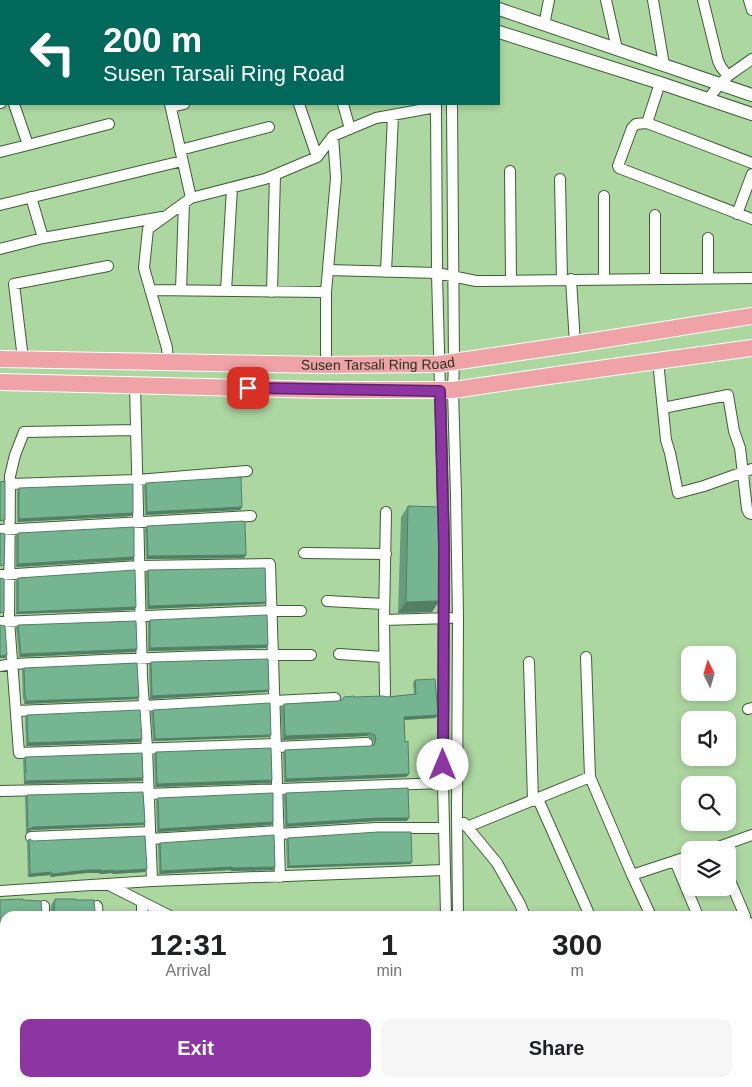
<!DOCTYPE html>
<html lang="en">
<head>
<meta charset="utf-8">
<style>
  body { margin:0; font-family:Helvetica,sans-serif; background:#f6f6f6; color:#202124; height:100vh; display:flex; flex-direction:column; font-size:19px; white-space:nowrap }
  * { box-sizing:border-box; margin:0 }
  p { font-size:16px; color:#757577 }
  .icon { flex:none; width:28px; height:28px; fill:none; stroke:currentColor; stroke-width:2; stroke-linecap:round; stroke-linejoin:round }
  .map { position:relative; flex:1; overflow:hidden }
  .drawer { position:absolute; left:0px; top:911px; width:752px; height:176px; display:flex; flex-direction:column; background:#fff; border-radius:15px 15px 0 0; box-shadow:0 2px 8px #0003 }
  .drawer>* { flex:none }
  .hud { position:absolute; left:0px; top:0px; width:500px; height:105px; box-shadow:0 2px 8px #0003; background:#00695c; color:#fff; overflow:hidden }
  .needle { width:32px; rotate:355deg }
  .controls { position:absolute; left:681px; top:646px; display:grid; gap:10px }
  .controls a { display:grid; place-items:center; width:55px; height:55px; border-radius:10px; background:#fff; box-shadow:0 2px 8px #0003; font-size:25px }
  .pin { position:absolute; display:grid; place-items:center; width:42px; height:42px; color:#fff; margin:-21px; border-radius:10px; box-shadow:0 2px 8px #0006 }
  .me { position:absolute; width:55px; margin:-28px; rotate:0deg; stroke-linejoin:round; filter:drop-shadow(0 0 4px #0008) }
  .turn { display:flex; align-items:center; gap:18px; height:105px; padding:0 20px; font-size:22px }
  .turn .icon { width:65px; height:65px; stroke-width:2.5 }
  .turn b { display:block; font-size:35px; line-height:42px }
  .eta { display:flex; justify-content:space-evenly; align-items:center; height:85px; text-align:center }
  .eta b { font-size:30px; font-weight:800; line-height:35px }
  .cta { display:flex; gap:10px; margin-top:auto; padding:10px 20px }
  .cta a { flex:1; height:58px; border-radius:10px; background:#8d36a3; color:#fff; font-size:20px; font-weight:800; line-height:58px; text-align:center }
  .cta a+a { background:#f6f6f6; color:#202124 }
  .map>svg:first-child { display:block }
  .lines { fill:none; stroke-linecap:round; stroke-linejoin:round }
  .minor-casing { stroke:#3c6031; stroke-width:12 }
  .tertiary-casing { stroke:#3c6031; stroke-width:14 }
  .primary-casing { stroke:#fff; stroke-width:18 }
  .minor { stroke:#fff; stroke-width:10 }
  .tertiary { stroke:#fff; stroke-width:12 }
  .primary { stroke:#efa3a7; stroke-width:16 }
  .wall { fill:#659c7d }
  .shaded-wall { fill:#527f66 }
  .building { fill:#75b591; stroke:#527f66 }
  .route-casing { stroke:#5c236a; stroke-width:12 }
  .route { stroke:#8d36a3; stroke-width:9 }
  .labels { text-anchor:middle; dominant-baseline:central; stroke-width:4; stroke-linejoin:round; paint-order:stroke }
  .street-label { font-size:14px; fill:#253520; stroke:#dcf1d6 }
</style>
</head>
<body>
<div class="map">
<svg width="752" height="1087" viewBox="0 0 752 1087">
  <rect width="100%" height="100%" fill="#add7a1"/>
  <g class="lines">
    <defs>
      <path id="minor" d="M33,0V1
        M148,0V1
        M606,0L617,49
        M653,0L664,65
        M703,0L718,61L721,67L728,76
        M749,0L752,10
        M325,1V0
        M439,1V0
        M454,1V0
        M544,25L549,0
        M0,71L1,73
        M708,99L720,84L728,76L752,59
        M0,103H1
        M14,104L28,145L109,124
        M170,104L191,198
        M299,104L317,157
        M343,104L350,129
        M436,104L437,273L444,547L443,783L446,916
        M452,104L454,362L453,390L456,495L458,618L457,815L458,916
        M171,107L184,104
        M647,123L660,83
        M180,150L269,127
        M0,152L28,145
        M752,163L647,123L636,124L632,128L618,166L619,168L752,219
        M510,171L511,280
        M560,179L562,280
        M31,197L43,238L162,217
        M0,205L182,161
        M737,214L752,174
        M708,238V278
        M0,249L43,238
        M328,270L437,273L476,281L752,278
        M386,272L393,115
        M571,279L575,344
        M604,279V196
        M655,279V215
        M150,290L326,292L336,178L333,136
        M181,290L184,203
        M226,291L232,188
        M272,292L275,175
        M326,292V365
        M23,359L14,284L108,266
        M658,361L666,440L670,453L678,493L704,486L752,469
        M168,362L167,348L144,268L148,229L191,198L265,179L317,157L333,136L376,118L436,107
        M135,385L142,677L147,748L152,881L444,870
        M663,408L728,395L734,431L740,448L747,509L749,513L752,514
        M136,430L24,432L15,455L10,476L9,621L19,753L276,744
        M10,484L137,480L247,471
        M386,512L384,620L450,618
        M0,530L251,516
        M304,553L386,554
        M0,575L139,566L270,564L280,877
        M327,601L384,604
        M384,620L385,694
        M0,622L271,611H301
        M339,654L384,657
        M529,662L533,801
        M0,666L12,664C112,660 212,654 311,655
        M274,701L335,698
        M748,709L752,708
        M16,711L143,706L274,699
        M276,747L367,743
        M590,777L632,875L690,856
        M0,791L147,788
        M148,794L443,783
        M538,799L590,916
        M464,823L497,863L520,904L525,916
        M467,827L590,777L586,657
        M279,834L376,828H443
        M31,837L150,832
        M150,839L279,831
        M710,850L752,835
        M675,861L698,916
        M632,875L651,916
        M728,876L745,916
        M107,884L170,916
        M0,891L152,881
        M142,902V916
        M44,906V916
        M97,906L98,916
        M748,922L752,933
        M0,1010H5
        M748,1064L752,1063
        M167,1082L168,1087
        M220,1082L221,1087
        M267,1082L268,1087
        M317,1082L319,1087
        M362,1082L363,1087
        M411,1082L412,1087
        M507,1082L508,1087
        M562,1082L563,1087
        M121,1084V1087
        M336,1087L349,1082
        M448,1087V1082
        M459,1087V1082
        M605,1087L633,1082"/>
      <path id="tertiary" d="M406,0L409,1
        M471,0L475,1
        M499,9L752,95
        M499,32L660,83L752,114"/>
      <g id="primary">
        <path id="s1" d="M0,359L326,365L439,364L575,344L752,316"/>
        <path d="M0,382L326,390H453L577,372L752,348"/>
      </g>
    </defs>
    <use href="#minor" class="minor-casing"/>
    <use href="#tertiary" class="tertiary-casing"/>
    <use href="#primary" class="primary-casing"/>
    <use href="#minor" class="minor"/>
    <use href="#tertiary" class="tertiary"/>
    <use href="#primary" class="primary"/>
  </g>
  <path class="wall" d="M146,483L242,507L240,510L145,515L144,486Z
    M19,488L133,513L131,516L17,522V491Z
    M408,506L439,601L432,612L398,613L401,517Z
    M147,526L244,558L146,559L145,529Z
    M18,533L134,557L132,560L16,567V536Z
    M148,570L266,602L264,604L147,609L146,573Z
    M18,578L136,607L134,610L16,614V581Z
    M150,620L268,645L266,648L148,651V623Z
    M18,625L135,652L19,657L16,628Z
    M151,662L267,692L150,699L149,665Z
    M24,668L137,699L24,704V699L23,700L22,670Z
    M415,680L438,715L435,718L404,720L405,742L409,774L406,777L284,782L283,754L285,750L370,746L373,745L374,743L372,739L367,736L282,740L281,708L284,704L338,701L354,697H388L414,694L413,683Z
    M153,710L269,737L153,741L151,712Z
    M27,715L142,739L140,742L26,746L25,718Z
    M156,752L270,783L155,787L154,755Z
    M25,757L141,781L24,784L23,760Z
    M286,793L407,821H376L285,827L284,796Z
    M27,795L145,823L143,825L31,830L26,833L25,797Z
    M158,798L273,822L271,825L157,832L156,801Z
    M288,838L412,862L410,864L287,868L286,840Z
    M29,839L33,841L147,869L145,872L112,874V873L99,874V873H86L50,877V875L28,877L27,842Z
    M160,843L273,870L230,871V870L159,874L158,845Z
    M55,899L76,900L95,911L50,916L51,905Z
    M82,1082H119V1084L121,1087H82Z
    M233,1082H250L251,1087H230Z
    M369,1082L409,1083L412,1087H369Z"/>
  <path class="shaded-wall" d="M242,507L240,510L145,515L147,512Z
    M133,513L131,516L17,522L19,519Z
    M246,555L244,558L146,559L148,556Z
    M134,557L132,560L16,567L18,564Z
    M439,601L432,612L398,613L406,602Z
    M266,602L264,604L147,609L149,606Z
    M136,607L134,610L16,614L18,612Z
    M268,645L266,648L148,651L150,648Z
    M137,649L135,652L19,657L21,654Z
    M7,655L5,658H0V656Z
    M269,690L267,692L150,699L152,696Z
    M139,697L137,699L24,704L26,701Z
    M438,715L435,718L402,720L404,717Z
    M369,733L367,736L282,740L285,736Z
    M271,735L269,737L153,741L155,739Z
    M142,739L140,742L26,746L28,743Z
    M409,774L406,777L284,782L286,779Z
    M143,778L141,781L24,784L25,781Z
    M272,780L270,783L155,787L157,784Z
    M378,818H409L407,821H376L285,827L287,824Z
    M273,822L271,825L157,832L159,829Z
    M145,823L143,825L31,830L26,833L28,830L33,827Z
    M412,862L410,864L287,868L289,866Z
    M232,867L230,870L159,874L161,871Z
    M275,867L273,870L230,871L232,868Z
    M147,869L145,872L112,874L114,871Z
    M88,870H101L99,873H86L50,877L52,874Z
    M114,870L112,873L99,874L101,871Z
    M52,872L50,875L28,877L30,874Z
    M0,998H5V1003H0Z
    M9,1082H43L41,1085L24,1084L22,1087H6Z"/>
  <path class="building" d="M241,477L242,507L147,512L146,483Z
    M5,481V520L0,521V482Z
    M133,484V513L19,519V488Z
    M408,506L441,507L439,601L406,602Z
    M243,521V522H245L246,555L148,556L147,526Z
    M134,527V557L18,564V533Z
    M0,533L5,534L4,565L0,566Z
    M265,568L266,602L149,606L148,570Z
    M135,570L136,607L18,612V578Z
    M0,578L4,579V612L0,613Z
    M267,615L268,645L150,648V620Z
    M136,621L137,649L21,654L18,625Z
    M0,625L5,626L7,655L0,656Z
    M268,659L269,690L152,696L151,662Z
    M137,663L139,697L26,701V697H25L24,668Z
    M435,679L438,715L404,717L405,742L408,741L409,774L286,779L285,750L370,746L374,745L376,740L375,735L369,733L285,736L284,704L338,701L342,700L344,697L354,696V697L383,696L388,697L416,694L415,680Z
    M270,703L271,735L155,739L153,710Z
    M140,710L142,739L28,743L27,715Z
    M271,748L272,780L157,784L156,752Z
    M142,753L143,778L25,781V772H26L25,757Z
    M408,788L409,818H378L287,824L286,793Z
    M143,792L145,823L33,827L28,830L27,795Z
    M273,793V822L159,829L158,798Z
    M378,832H411L412,862L289,866L288,838Z
    M274,835L275,867L232,868V867L161,871L160,843Z
    M145,836L147,869L114,871V870L101,871V870H88L52,874V872L30,874L29,839L33,841Z
    M23,899V900L41,901L42,913L45,916H5V998H0V900Z
    M55,899H76V900H94L95,911L97,916H51L54,913Z
    M87,1082H119V1084L121,1087H87Z
    M234,1082H250L251,1087H234Z
    M356,1082H361L362,1086L364,1087H344Z
    M373,1082H409L412,1087H370L373,1084Z"/>
  <g class="lines">
    <defs>
      <path id="route" d="M248,388L440,391L444,547L443,765"/>
    </defs>
    <use href="#route" class="route-casing"/>
    <use href="#route" class="route"/>
  </g>
  <g class="labels">
    <g class="street-label">
      <text stroke="none"><textPath href="#s1" startOffset="378">Susen Tarsali Ring Road</textPath></text>
    </g>
  </g>
</svg>
<div class="controls">
<a><svg class="needle" viewBox="-14 -14 28 28"><path d="M0-13l5 13h-10z" fill="#e53935"/><path d="M0 13l5-13h-10z" fill="#757577"/></svg></a>
<a><svg class="icon" aria-label="sound" viewBox="0 0 24 24"><path d="M4 9h4l5-4v14l-5-4H4zM17 9q2 3 0 6"/></svg></a>
<a><svg class="icon" aria-label="search" viewBox="0 0 24 24"><circle cx="10" cy="10" r="6"/><path d="M15 15l6 6"/></svg></a>
<a><svg class="icon" aria-label="layers" viewBox="0 0 24 24"><path d="M12 4l9 5-9 5-9-5zM3 14l9 5 9-5"/></svg></a>
</div>
<div class="pin" style="left:248px;top:388px;background:#d93025"><svg class="icon" aria-label="arrive" viewBox="0 0 24 24"><path d="M6 21V4h12l-3 4 3 4H6"/></svg></div>
<svg class="me" style="left:443px;top:765px" viewBox="-20 -20 40 40"><circle r="19" fill="#fff"/><path d="M0-13L10 11 0 6-10 11z" fill="#8d36a3"/></svg>
<div class="hud">
<div class="turn"><svg class="icon" aria-label="left" viewBox="0 0 24 24"><path d="M17 20v-9H6M10 6l-5 5 5 5"/></svg><div><b>200 m</b>Susen Tarsali Ring Road</div></div>
</div>
<section class="drawer">
<div class="eta">
<div><b>12:31</b><p>Arrival</p></div>
<div><b>1</b><p>min</p></div>
<div><b>300</b><p>m</p></div>
</div>
<div class="cta"><a>Exit</a><a>Share</a></div>
</section>
</div>
</body>
</html>
